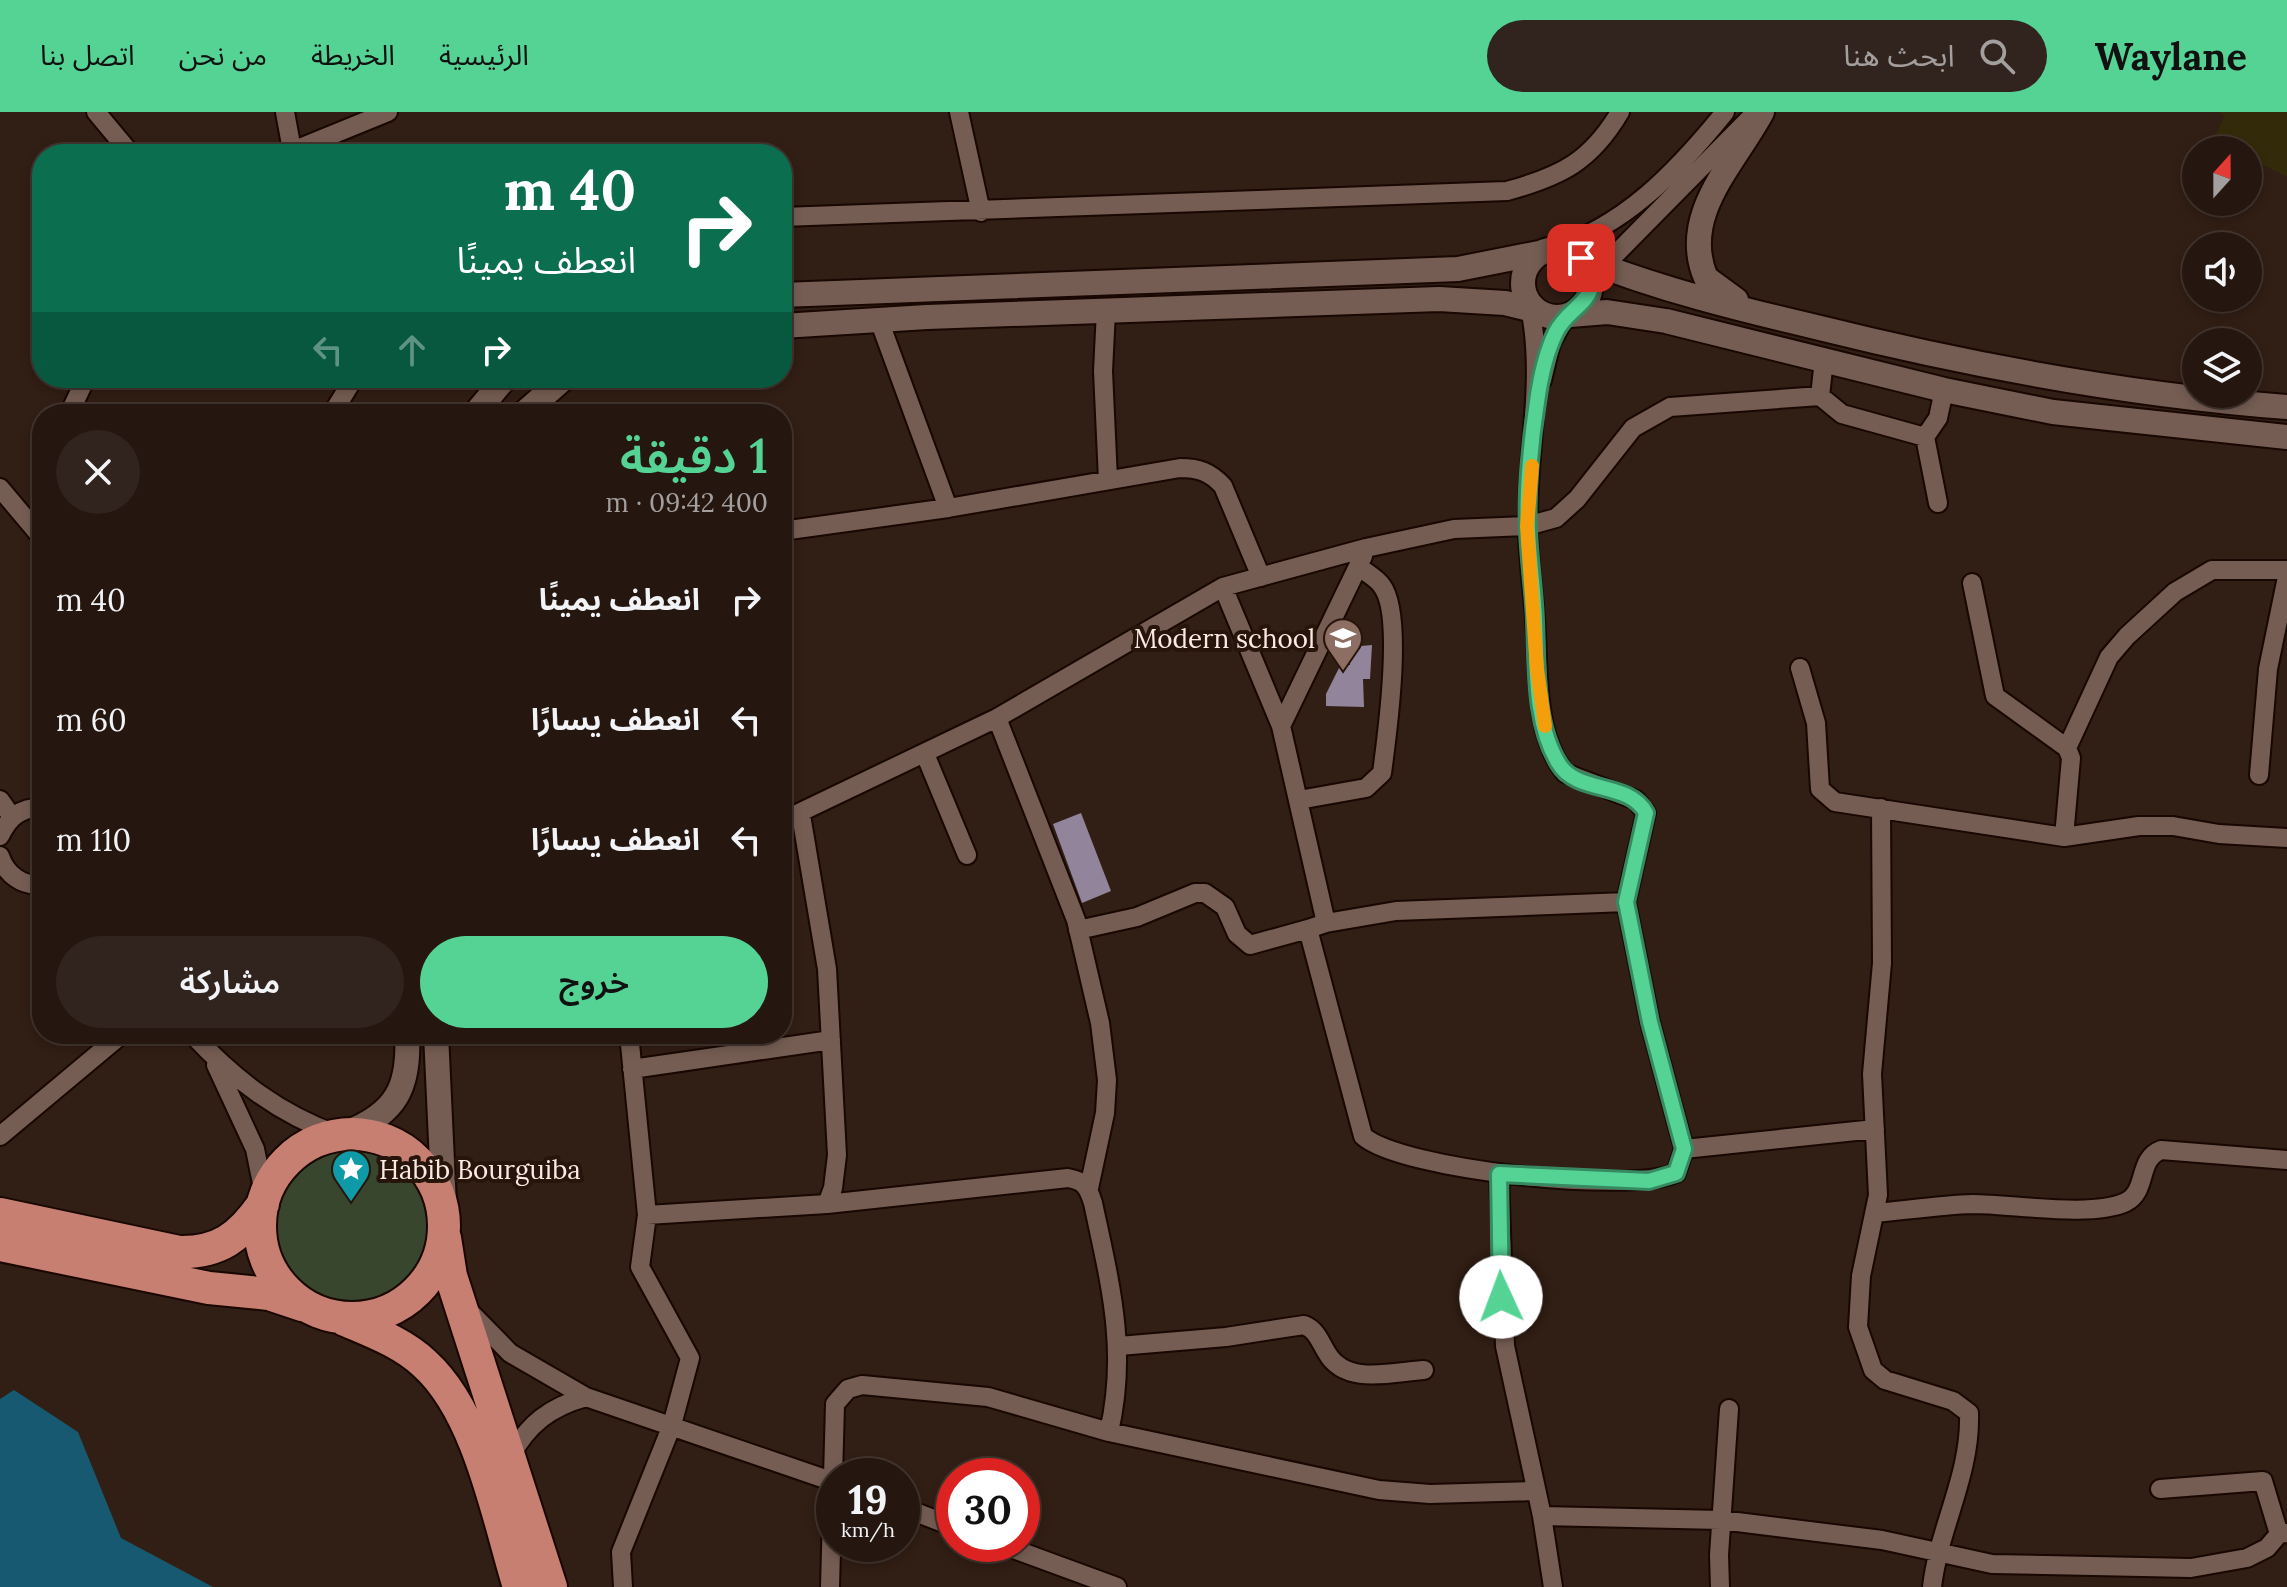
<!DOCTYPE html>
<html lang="ar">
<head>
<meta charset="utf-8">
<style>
  body { margin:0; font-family:Lora,"Noto Sans Arabic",serif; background:#31231d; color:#f1f3f6; direction:rtl; height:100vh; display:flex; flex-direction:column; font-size:30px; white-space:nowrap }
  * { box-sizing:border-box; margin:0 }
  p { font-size:26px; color:#a39f9e }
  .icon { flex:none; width:44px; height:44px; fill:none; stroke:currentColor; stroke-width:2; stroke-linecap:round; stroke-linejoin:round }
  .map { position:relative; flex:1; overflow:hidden; direction:ltr }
  .side { position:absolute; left:32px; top:292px; width:760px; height:640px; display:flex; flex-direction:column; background:#25160f; border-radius:32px; box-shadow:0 4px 12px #0003,0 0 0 2px #42352f; direction:rtl }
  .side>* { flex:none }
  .banner { position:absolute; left:32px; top:32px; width:760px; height:244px; border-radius:32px; box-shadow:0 4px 12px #0003,0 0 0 2px #42352f; direction:rtl; background:#0b6e4f; color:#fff; overflow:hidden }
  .needle { width:52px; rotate:21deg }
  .fabs { position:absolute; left:2182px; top:24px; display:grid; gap:16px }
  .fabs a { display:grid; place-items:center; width:80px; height:80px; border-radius:50%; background:#25160f; box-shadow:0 4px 12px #0003,0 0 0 2px #42352f; font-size:40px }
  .speed { position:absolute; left:816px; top:1346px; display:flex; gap:16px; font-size:40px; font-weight:700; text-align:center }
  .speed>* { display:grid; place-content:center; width:104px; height:104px; border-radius:50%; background:#25160f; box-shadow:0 4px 12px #0003,0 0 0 2px #42352f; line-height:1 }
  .speed small { font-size:20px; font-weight:400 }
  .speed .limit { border:12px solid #d22; background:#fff; color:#111 }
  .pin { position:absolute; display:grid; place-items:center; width:68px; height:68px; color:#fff; margin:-34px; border-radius:16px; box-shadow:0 4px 12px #0006 }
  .me { position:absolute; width:88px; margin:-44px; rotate:358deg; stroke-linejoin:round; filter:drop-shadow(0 0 6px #0008) }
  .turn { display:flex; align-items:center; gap:28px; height:168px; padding:0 24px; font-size:36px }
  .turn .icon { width:104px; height:104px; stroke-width:2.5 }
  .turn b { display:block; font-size:56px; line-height:68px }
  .lanes { display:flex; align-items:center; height:76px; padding:0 24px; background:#0003; justify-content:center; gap:40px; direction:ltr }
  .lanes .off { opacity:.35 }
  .round { display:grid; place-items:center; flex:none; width:84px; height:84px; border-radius:42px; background:#31231d }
  .headline { display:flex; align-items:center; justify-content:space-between; height:136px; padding:0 24px }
  h1 { font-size:48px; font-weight:600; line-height:60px; color:#55d395 }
  .primary-button { display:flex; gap:16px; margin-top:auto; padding:16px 24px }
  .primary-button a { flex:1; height:92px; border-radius:48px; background:#55d395; color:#111; font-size:32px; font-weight:600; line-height:92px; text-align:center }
  .primary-button a+a { background:#31231d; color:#f1f3f6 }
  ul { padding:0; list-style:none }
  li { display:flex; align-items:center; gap:24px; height:120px; padding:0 24px }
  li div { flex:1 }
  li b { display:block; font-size:30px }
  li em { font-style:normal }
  header { display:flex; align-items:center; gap:48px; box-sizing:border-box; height:112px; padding:0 40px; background:#55d395; color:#111 }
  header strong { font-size:38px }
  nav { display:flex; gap:44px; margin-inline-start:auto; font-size:28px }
  .search { width:560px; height:72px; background:#31231d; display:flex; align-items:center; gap:20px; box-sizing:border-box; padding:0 28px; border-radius:44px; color:#a39f9e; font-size:30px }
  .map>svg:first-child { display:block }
  .green { fill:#37462c }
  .sand { fill:#322a09 }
  .water { fill:#165971 }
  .building { fill:#92859b }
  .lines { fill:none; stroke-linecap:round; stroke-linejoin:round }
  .street-casing { stroke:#180702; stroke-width:22 }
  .secondary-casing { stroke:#180702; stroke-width:28 }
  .highway-casing { stroke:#180702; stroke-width:36 }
  .street { stroke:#755d53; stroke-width:18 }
  .secondary { stroke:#755d53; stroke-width:24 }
  .highway { stroke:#c77f72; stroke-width:32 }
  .route-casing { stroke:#378961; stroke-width:20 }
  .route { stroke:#55d395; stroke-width:14 }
  .slow { stroke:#f59e0b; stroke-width:14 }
  .labels { text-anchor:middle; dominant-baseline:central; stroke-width:8; stroke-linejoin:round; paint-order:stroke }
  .poi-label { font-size:26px; fill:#f9ebe4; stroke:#27140b; text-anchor:end }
</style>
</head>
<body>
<header>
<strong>Waylane</strong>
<div class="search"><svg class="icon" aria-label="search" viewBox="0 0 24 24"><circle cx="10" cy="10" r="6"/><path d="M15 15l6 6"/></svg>ابحث هنا</div>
<nav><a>الرئيسية</a><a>الخريطة</a><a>من نحن</a><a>اتصل بنا</a></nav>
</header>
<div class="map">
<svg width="2287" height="1475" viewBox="0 0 2287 1475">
  <rect width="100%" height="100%" fill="#311e14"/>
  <path class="green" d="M274 1113a78 78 0 1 1 156 0a78 78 0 1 1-156 0Z"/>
  <path class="sand" d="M2220,0H2287V65L2248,46V38H2232L2213,29L2224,5Z"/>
  <path class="water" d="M14,1278L78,1320L121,1426L213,1475H0V1287Z"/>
  <path class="building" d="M1372,533L1370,567H1363L1364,595L1326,594V582L1341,552L1350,553V535Z
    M1081,701L1111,779L1082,791L1053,712Z"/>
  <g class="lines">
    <defs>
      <path id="street" d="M96,0L131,42
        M285,0L292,38
        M959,0L981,100
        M285,42L388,0
        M782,105L1507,79C1562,64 1591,49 1620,0
        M1549,137C1623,117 1678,58 1725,0
        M1591,177L1603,155L1752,4
        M1529,191C1546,267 1526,340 1528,416C1528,452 1535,489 1536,525C1538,568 1537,626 1565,661L1636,688L1646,701L1626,790L1650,910L1684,1037L1875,1017
        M1106,199L1103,259L1108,368
        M879,208L948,396
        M1542,268L1551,231L1566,204
        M1820,284L1842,302L1925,325L1938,306L1944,278
        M69,302L86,266
        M332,302L354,266
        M1925,325L1938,391
        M0,376L42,426
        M782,419L948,396L1180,356C1199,356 1210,360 1223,374L1261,465
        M1972,471L1995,584L2067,636L2071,646L2064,725
        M1223,475L1281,614L1326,811L1308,817L1363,1024C1401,1058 1630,1082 1676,1061L1684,1037
        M1800,556L1816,611L1820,677L1835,690L2064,725L2139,714H2173L2219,722L2287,726
        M997,606L1076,808L1100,911L1107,968L1105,1001L1089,1076
        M1281,614L1363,444
        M2067,636L2109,545L2127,524L2175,480L2212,458H2287
        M925,642L967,743
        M2259,663L2268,557L2287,465
        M0,688L12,705
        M1299,688L1366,676L1382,661C1387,623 1404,503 1382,474C1377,466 1365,460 1358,454
        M1881,696L1882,851L1872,962L1878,1083L1861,1164L1858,1215L1873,1258L1885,1268L1953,1289L1969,1301C1971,1363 1939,1415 1932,1475
        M801,703L827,857L837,1043L833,1076L827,1092
        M782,709L997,606L1223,475L1366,436L1454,417L1527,414L1556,406L1577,387L1633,316L1670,295L1820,284L1824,248
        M0,724C9,705 20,696 42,695
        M0,744C6,762 22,775 42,772
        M1326,811L1396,799L1626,790
        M1078,818L1137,805L1195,781H1205L1225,795L1237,822L1250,833L1308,817
        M192,922C235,968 279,1002 338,1023
        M216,953L255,1037L265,1086
        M632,957L831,928
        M0,1024L122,922
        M1499,1062L1505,1234L1542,1404L1553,1475
        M1876,1101C1908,1098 1941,1093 1973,1092C2013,1092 2092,1106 2126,1090C2148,1079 2137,1047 2161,1038L2287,1048
        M647,1103L827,1092L1068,1066C1085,1069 1088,1075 1093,1091C1110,1171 1128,1238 1109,1320
        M469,1199L510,1241L586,1285L834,1370
        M1119,1234L1226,1225L1304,1213C1317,1218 1320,1230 1327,1241C1346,1274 1392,1260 1424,1258
        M510,1345C528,1312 550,1295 586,1285
        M2160,1377L2263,1369L2279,1422
        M902,1395L954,1415
        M1542,1404L1721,1408L1882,1428L1992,1452L2191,1456L2247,1446L2267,1436L2279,1422L2287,1421
        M1000,1432L1117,1475
        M623,1475L621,1440L672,1313L690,1246L640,1155L647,1103L629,922
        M830,1475L835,1292L848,1277L862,1273L988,1285L1109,1320L1379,1378L1430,1382L1535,1379
        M1720,1475L1719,1443L1729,1297"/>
      <path id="secondary" d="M1523 171a34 34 0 1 1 68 0a34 34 0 1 1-68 0Z
        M1581,146C1658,177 1739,197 1820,216C1973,254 2129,283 2287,295
        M782,183L1458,157L1539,141
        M1736,188L1706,166C1679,104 1734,52 1762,0
        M1570,203L1607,200L1666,209L1944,278L2053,300L2287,325
        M782,214L927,205L1439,187L1505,191L1537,199
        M475,302L505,266
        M523,302L564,266
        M436,922L445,1114
        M346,1021C396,1002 410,975 407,922"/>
      <path id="highway" d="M260 1114a92 92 0 1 1 184 0a92 92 0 1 1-184 0Z
        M0,1102L179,1140C219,1141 240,1125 263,1092
        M445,1126L451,1164L551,1475
        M0,1133L209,1176L269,1182L302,1193
        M345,1208C373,1220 403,1231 425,1252C479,1301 498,1407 519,1475"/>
    </defs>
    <use href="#street" class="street-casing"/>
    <use href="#secondary" class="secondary-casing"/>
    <use href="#highway" class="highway-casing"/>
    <use href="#street" class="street"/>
    <use href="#secondary" class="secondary"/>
    <use href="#highway" class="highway"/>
  </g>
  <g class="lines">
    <defs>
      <path id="route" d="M1501,1185L1499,1062L1649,1069L1676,1061L1684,1037L1650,910L1626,790L1646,701C1629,669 1577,682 1559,652C1534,612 1537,555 1535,509C1534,479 1529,448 1528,418C1526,380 1531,328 1537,290C1540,268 1546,240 1556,220C1569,192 1611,186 1581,146"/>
    </defs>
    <use href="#route" class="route-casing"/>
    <use href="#route" class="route"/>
    <path class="slow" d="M1532,354L1527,414L1537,557L1545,614"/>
  </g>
  <defs>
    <symbol id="school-pin" viewBox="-11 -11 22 30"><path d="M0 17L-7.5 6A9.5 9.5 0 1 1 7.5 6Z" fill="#8d6e63" stroke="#27140b"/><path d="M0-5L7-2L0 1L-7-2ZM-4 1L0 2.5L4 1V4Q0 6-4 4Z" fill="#fff"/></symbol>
    <symbol id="sight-pin" viewBox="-11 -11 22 30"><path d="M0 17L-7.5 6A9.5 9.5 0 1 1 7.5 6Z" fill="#0f9aa8" stroke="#27140b"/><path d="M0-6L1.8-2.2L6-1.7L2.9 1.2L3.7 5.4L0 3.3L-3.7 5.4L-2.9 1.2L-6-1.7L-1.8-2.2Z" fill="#fff"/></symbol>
  </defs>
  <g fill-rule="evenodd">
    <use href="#school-pin" x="1321" y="504" width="44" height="60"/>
    <use href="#sight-pin" x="329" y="1035" width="44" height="60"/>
  </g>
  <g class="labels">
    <g class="poi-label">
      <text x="1315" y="526">Modern school</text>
      <text x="379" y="1057" text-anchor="start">Habib Bourguiba</text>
    </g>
  </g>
</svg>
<div class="fabs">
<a><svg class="needle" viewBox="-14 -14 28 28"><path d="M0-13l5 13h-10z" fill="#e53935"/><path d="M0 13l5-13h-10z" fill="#a39f9e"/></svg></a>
<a><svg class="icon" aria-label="sound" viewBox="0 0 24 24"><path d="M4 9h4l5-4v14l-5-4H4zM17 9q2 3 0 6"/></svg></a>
<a><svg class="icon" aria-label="layers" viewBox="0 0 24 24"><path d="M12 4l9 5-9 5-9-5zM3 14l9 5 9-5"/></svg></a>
</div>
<div class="speed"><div>19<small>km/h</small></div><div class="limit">30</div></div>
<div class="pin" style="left:1581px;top:146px;background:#d93025"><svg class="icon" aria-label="arrive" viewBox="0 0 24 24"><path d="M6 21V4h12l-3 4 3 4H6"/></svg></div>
<svg class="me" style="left:1501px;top:1185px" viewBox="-20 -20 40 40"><circle r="19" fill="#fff"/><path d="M0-13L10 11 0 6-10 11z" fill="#55d395"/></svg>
<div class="banner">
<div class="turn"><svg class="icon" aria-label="right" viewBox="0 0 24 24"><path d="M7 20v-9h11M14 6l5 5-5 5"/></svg><div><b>40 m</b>انعطف يمينًا</div></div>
<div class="lanes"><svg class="icon off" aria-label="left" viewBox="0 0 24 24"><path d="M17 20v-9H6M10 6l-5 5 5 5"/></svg><svg class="icon off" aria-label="ahead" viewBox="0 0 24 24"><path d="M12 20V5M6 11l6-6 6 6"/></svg><svg class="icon" aria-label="right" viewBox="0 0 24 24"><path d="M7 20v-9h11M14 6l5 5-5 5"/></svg></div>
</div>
<section class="side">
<div class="headline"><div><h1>1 دقيقة</h1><p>400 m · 09:42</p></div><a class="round"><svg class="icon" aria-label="close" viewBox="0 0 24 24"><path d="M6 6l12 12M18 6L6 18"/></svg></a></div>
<ul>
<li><svg class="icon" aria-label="right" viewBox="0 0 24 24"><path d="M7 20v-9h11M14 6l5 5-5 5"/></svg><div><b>انعطف يمينًا</b></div><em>40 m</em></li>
<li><svg class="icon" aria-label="left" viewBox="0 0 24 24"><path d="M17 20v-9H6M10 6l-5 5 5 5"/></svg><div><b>انعطف يسارًا</b></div><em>60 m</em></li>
<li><svg class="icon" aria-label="left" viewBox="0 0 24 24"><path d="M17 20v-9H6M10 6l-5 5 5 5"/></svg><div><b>انعطف يسارًا</b></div><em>110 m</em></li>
</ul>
<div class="primary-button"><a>خروج</a><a>مشاركة</a></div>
</section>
</div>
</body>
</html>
